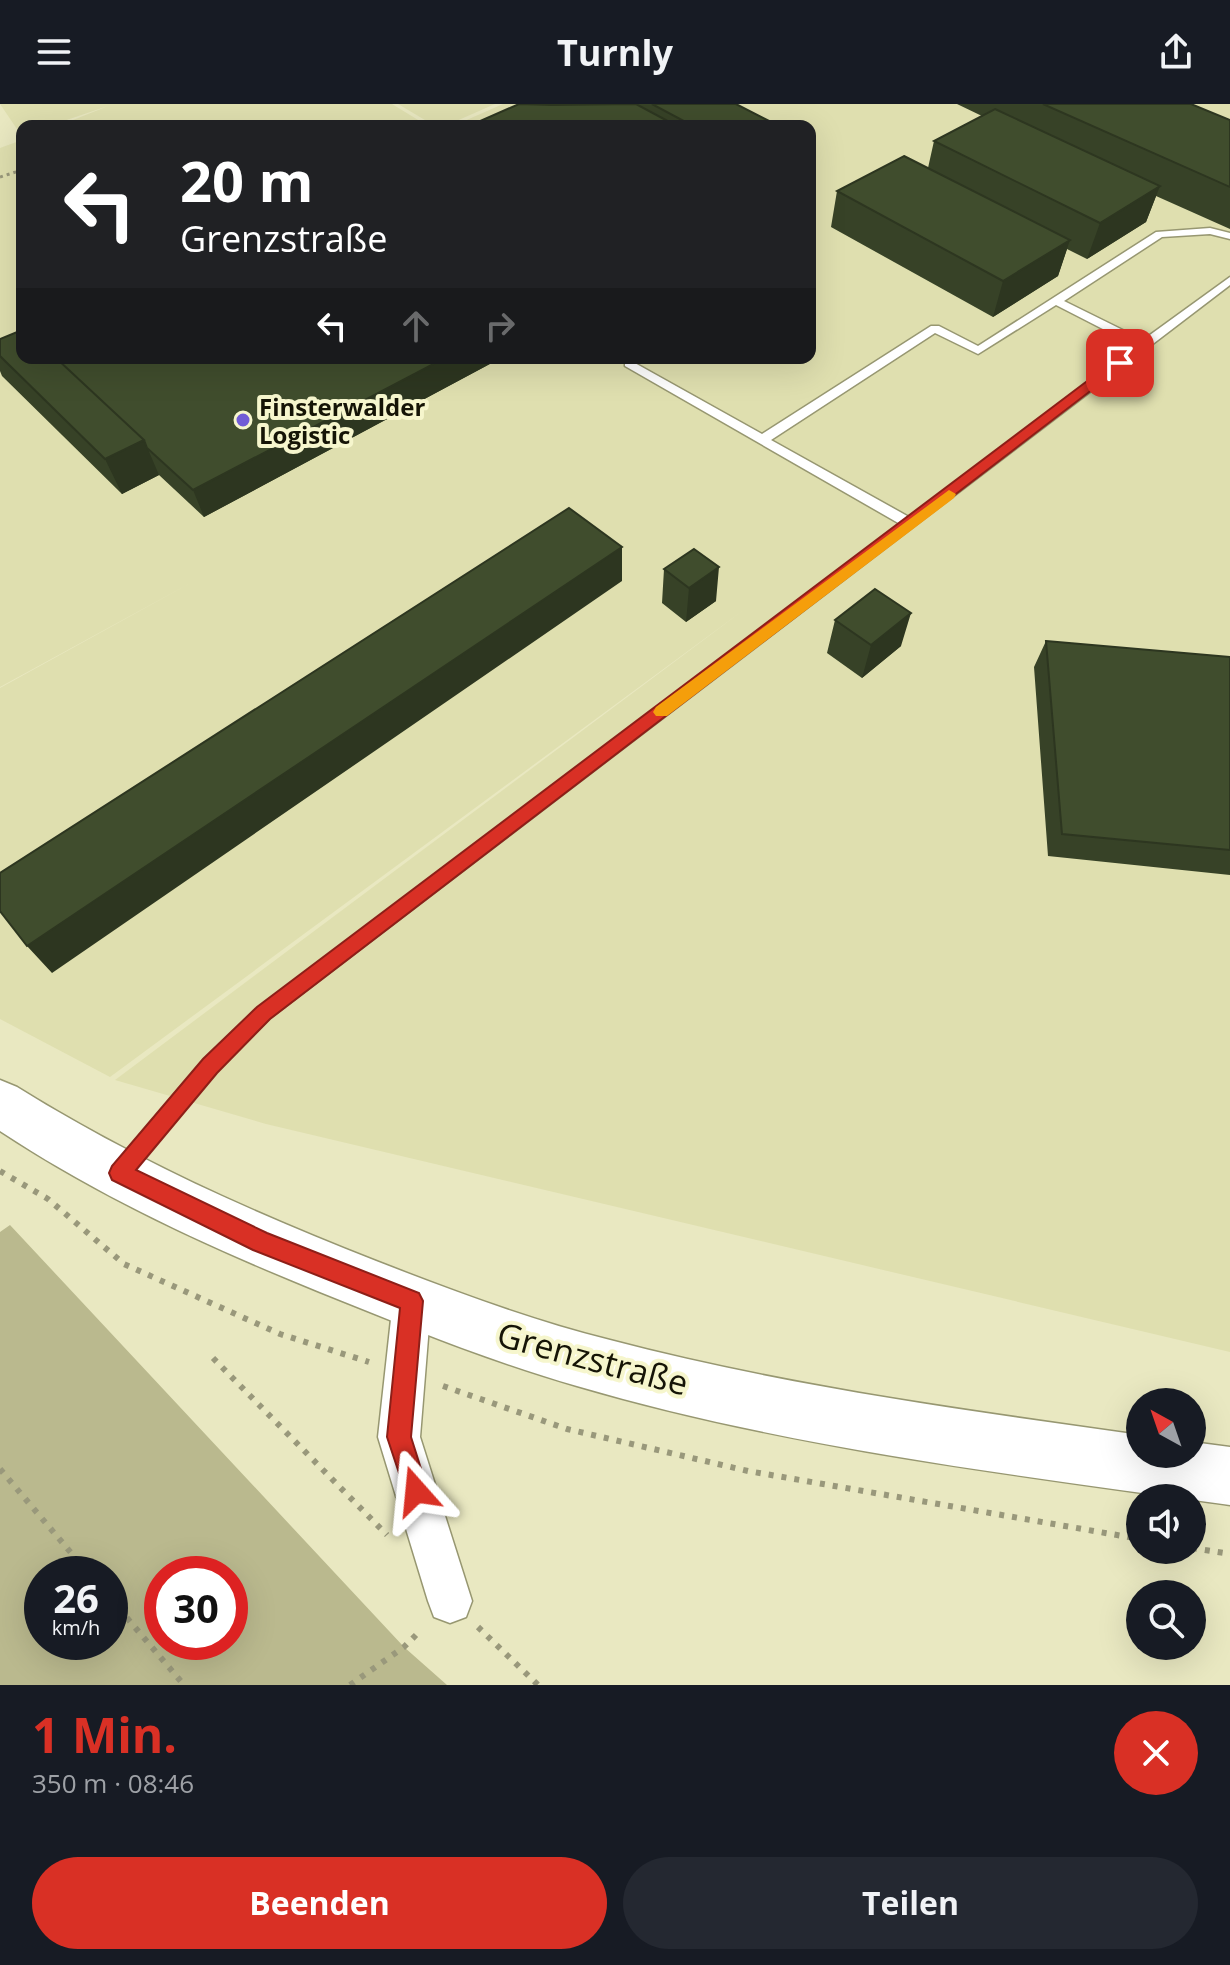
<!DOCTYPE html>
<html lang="de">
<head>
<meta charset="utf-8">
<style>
  body { margin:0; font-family:"Open Sans",sans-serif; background:#242831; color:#f1f3f6; height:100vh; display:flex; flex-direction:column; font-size:30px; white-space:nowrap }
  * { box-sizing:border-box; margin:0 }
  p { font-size:26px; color:#9ea1a6 }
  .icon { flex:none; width:44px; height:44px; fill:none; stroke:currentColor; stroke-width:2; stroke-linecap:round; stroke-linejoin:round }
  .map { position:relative; height:1581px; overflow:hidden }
  .side { display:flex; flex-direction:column; background:#171b24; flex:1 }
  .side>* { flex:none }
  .hud { position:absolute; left:16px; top:16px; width:800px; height:244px; border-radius:16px; box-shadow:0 8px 32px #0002; background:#202124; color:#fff; overflow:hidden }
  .needle { width:52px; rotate:320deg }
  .buttons { position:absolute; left:1126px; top:1284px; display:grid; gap:16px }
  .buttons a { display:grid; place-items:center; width:80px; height:80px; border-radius:50%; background:#171b24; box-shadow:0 8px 32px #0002; font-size:40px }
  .speed { position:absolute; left:24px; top:1452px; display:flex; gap:16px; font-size:40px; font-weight:700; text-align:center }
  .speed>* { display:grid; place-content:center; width:104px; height:104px; border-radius:50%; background:#171b24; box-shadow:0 8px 32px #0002; line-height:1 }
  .speed small { font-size:20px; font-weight:400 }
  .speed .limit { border:12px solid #d22; background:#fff; color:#111 }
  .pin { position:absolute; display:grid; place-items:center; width:68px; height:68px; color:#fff; margin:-34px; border-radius:16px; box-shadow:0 4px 12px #0006 }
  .me { position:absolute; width:88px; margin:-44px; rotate:342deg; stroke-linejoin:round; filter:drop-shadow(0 0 6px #0008) }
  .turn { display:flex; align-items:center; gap:28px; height:168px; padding:0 32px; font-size:36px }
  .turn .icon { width:104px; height:104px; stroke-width:2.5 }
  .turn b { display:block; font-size:56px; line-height:68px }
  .lanes { display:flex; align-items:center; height:76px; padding:0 32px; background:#0003; justify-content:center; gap:40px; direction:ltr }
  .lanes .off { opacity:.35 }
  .round { display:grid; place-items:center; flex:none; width:84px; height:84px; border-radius:42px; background:#242831 }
  .summary { display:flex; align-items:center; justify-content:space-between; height:136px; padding:0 32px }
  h1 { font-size:48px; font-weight:700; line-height:60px; color:#d93025 }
  .primary-button { display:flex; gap:16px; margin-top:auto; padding:16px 32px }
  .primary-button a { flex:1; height:92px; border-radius:48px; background:#d93025; color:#fff; font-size:32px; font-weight:700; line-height:92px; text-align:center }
  .primary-button a+a { background:#242831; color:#f1f3f6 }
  header { display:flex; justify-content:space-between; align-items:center; height:104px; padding:0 32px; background:#171b24; font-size:36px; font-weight:700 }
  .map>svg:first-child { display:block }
  .built { fill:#dfdfaf }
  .green { fill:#bab98e; fill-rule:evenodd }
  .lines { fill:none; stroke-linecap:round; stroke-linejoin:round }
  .lane-casing { stroke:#979771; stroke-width:3 }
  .street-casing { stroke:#979771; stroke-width:3 }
  .secondary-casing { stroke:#979771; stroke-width:3 }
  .path-far1 { stroke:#99987b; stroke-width:3; stroke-dasharray:3 4; stroke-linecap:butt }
  .path { stroke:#99987b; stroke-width:6; stroke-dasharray:5 8; stroke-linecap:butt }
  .lane { fill:#fff; fill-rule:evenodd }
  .street { fill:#fff; fill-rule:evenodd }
  .secondary { fill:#fff; fill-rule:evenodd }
  .wall { fill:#374227 }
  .shaded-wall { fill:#2d3620 }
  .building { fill:#404d2d; stroke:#2d3620; stroke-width:2 }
  .route { fill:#d93025; stroke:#8d1f18; stroke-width:2 }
  .slow { fill:#f59e0b }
  .poi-dot { fill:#715cd6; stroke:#f6f6cd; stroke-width:3 }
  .labels { text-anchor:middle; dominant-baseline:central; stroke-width:8; stroke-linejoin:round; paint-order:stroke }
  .far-poi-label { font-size:24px; font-weight:bold; fill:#151406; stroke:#f6f6cd; text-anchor:start }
  .near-street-label { font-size:34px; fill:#151406; stroke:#f6f6cd }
</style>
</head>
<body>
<header><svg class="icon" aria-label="menu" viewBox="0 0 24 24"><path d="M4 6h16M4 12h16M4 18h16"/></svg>Turnly<svg class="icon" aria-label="share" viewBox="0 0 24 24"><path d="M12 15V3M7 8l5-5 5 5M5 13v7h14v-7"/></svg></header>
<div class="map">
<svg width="1230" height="1581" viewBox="0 0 1230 1581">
  <rect width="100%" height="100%" fill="#e9e8c1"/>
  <path class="built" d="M0,0H392L428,22H58L108,2L49,22H22L21,31Z
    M398,0H495L445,22H435Z
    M503,0H1230V1248L266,1020L115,976L745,505L110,973L0,915V584L194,477L0,583V44L22,36V254H810V22H453Z"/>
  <path class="green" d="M10,1121L404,1543L447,1581H0V1128ZM42,1470H110V1538H42ZM162,1470H230V1538H162Z"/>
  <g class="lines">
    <defs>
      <path id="lane" d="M1210,124L1230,129V135L1210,130L1162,133L1064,197L1143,236L1230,173V181L270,914L216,968L129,1071L123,1074L117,1071L114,1065L117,1059L204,956L258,904L900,420L625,262V258H633L762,330L931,222H939L978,242L1156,128ZM1056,201L1136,242L909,413L771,336L935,229L978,250Z"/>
      <path id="street" d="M412,1178L426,1183L431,1197L420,1333L472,1497L466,1513L450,1519L434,1513L428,1497L378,1333L393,1197L398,1183Z"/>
      <path id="secondary" d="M0,976L17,983C131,1054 251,1108 376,1157C453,1187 530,1216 610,1236C784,1282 963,1306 1140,1331V1350H1192V1338L1230,1343V1401C1015,1371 788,1344 577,1282C489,1257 405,1222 320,1188C209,1143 100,1093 0,1027Z"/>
    </defs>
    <use href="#lane" class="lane-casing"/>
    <use href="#street" class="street-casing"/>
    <use href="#secondary" class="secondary-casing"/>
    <path class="path-far1" d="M0,73L22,66"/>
    <path class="path" d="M0,1067L48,1095L124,1160L280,1230L369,1258
      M213,1254L387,1431
      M443,1282L567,1325L748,1367L1140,1435
      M0,1365L89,1470
      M1192,1444L1230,1450
      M110,1494L184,1581
      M478,1523L538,1581
      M350,1581L404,1543L421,1526"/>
    <use href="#lane" class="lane"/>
    <use href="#street" class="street"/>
    <use href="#secondary" class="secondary"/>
  </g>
  <path class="wall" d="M554,0H736L777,21L469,22Z
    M957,0H1191L1230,16V125L1156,92L1146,118L1087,155L1067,145L1058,172L993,213L831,123L837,87L928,64L934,37L982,12Z
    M0,235L22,254H501L204,413L159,371L122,390L2,272L0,267Z
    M664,465L716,497L686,518L662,499Z
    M835,516L901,542L862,574L827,549Z
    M1046,537L1230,553V771L1048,752L1034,563Z"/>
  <path class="shaded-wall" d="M1160,82L1146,118L1087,155L1100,119Z
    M1070,136L1058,172L993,213L1003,177Z
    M445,254H501L204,413L193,386Z
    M144,336L159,371L122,390L105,355Z
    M622,443V477L52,869L27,842Z
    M719,463L716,497L686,518L689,484Z
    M911,509L901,542L862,574L871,541Z"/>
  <path class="building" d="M519,0L552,1L636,0L677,22H469Z
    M652,0H736L777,21L693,22Z
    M1043,0H1191L1230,16V83Z
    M995,5L1160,82L1100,119L934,37Z
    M904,52L1070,136L1003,177L837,87Z
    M22,226V254H56L144,336L105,355L0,252V235Z
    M56,254H445L193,386L147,344L144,336Z
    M569,404L622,443L27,842L0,807V769Z
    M694,445L719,463L689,484L664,465Z
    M875,485L911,509L871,541L835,516Z
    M1046,537L1230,553V746L1062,730Z"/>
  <path class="route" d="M1115,256L1127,259L270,915L217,969L136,1066L267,1129L419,1189L423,1197L411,1333L428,1387L424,1396L416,1399L408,1396L387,1333L400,1204L253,1146L112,1076L109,1069L112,1062L203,955L257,903Z"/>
  <path class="slow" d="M949,386L956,390L954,394L667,612H656L653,608L656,603Z"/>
  <circle class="poi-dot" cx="243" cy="316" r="8"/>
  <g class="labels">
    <g class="far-poi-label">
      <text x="259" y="302">Finsterwalder<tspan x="259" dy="28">Logistic</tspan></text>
    </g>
    <g class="near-street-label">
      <text transform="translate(593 1254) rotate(15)">Grenzstraße</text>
    </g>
  </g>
</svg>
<div class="buttons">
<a><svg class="needle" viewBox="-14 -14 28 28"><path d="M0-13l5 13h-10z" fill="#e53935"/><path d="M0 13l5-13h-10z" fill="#9ea1a6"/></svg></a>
<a><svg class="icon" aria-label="sound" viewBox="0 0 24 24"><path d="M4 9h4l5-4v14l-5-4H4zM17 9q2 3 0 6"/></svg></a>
<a><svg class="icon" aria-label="search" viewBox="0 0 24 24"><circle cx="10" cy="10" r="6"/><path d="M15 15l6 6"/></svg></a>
</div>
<div class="speed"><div>26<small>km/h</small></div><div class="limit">30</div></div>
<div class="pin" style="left:1120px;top:259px;background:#d93025"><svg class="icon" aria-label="arrive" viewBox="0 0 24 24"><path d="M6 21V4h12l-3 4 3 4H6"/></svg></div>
<svg class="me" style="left:416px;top:1387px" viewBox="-20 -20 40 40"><path d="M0-17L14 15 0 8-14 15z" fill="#d93025" stroke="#fff" stroke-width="4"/></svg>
<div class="hud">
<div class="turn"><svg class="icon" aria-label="left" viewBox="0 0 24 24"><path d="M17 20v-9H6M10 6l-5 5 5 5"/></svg><div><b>20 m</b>Grenzstraße</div></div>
<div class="lanes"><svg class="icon" aria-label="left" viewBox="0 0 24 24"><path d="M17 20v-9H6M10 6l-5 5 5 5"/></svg><svg class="icon off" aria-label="ahead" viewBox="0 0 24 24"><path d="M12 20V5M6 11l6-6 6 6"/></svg><svg class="icon off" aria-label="right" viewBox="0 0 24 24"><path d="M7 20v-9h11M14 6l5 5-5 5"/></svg></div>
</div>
</div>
<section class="side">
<div class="summary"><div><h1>1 Min.</h1><p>350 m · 08:46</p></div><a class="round" style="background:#d93025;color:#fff"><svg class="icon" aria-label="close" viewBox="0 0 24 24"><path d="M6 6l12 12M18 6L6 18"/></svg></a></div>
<div class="primary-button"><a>Beenden</a><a>Teilen</a></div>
</section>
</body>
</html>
